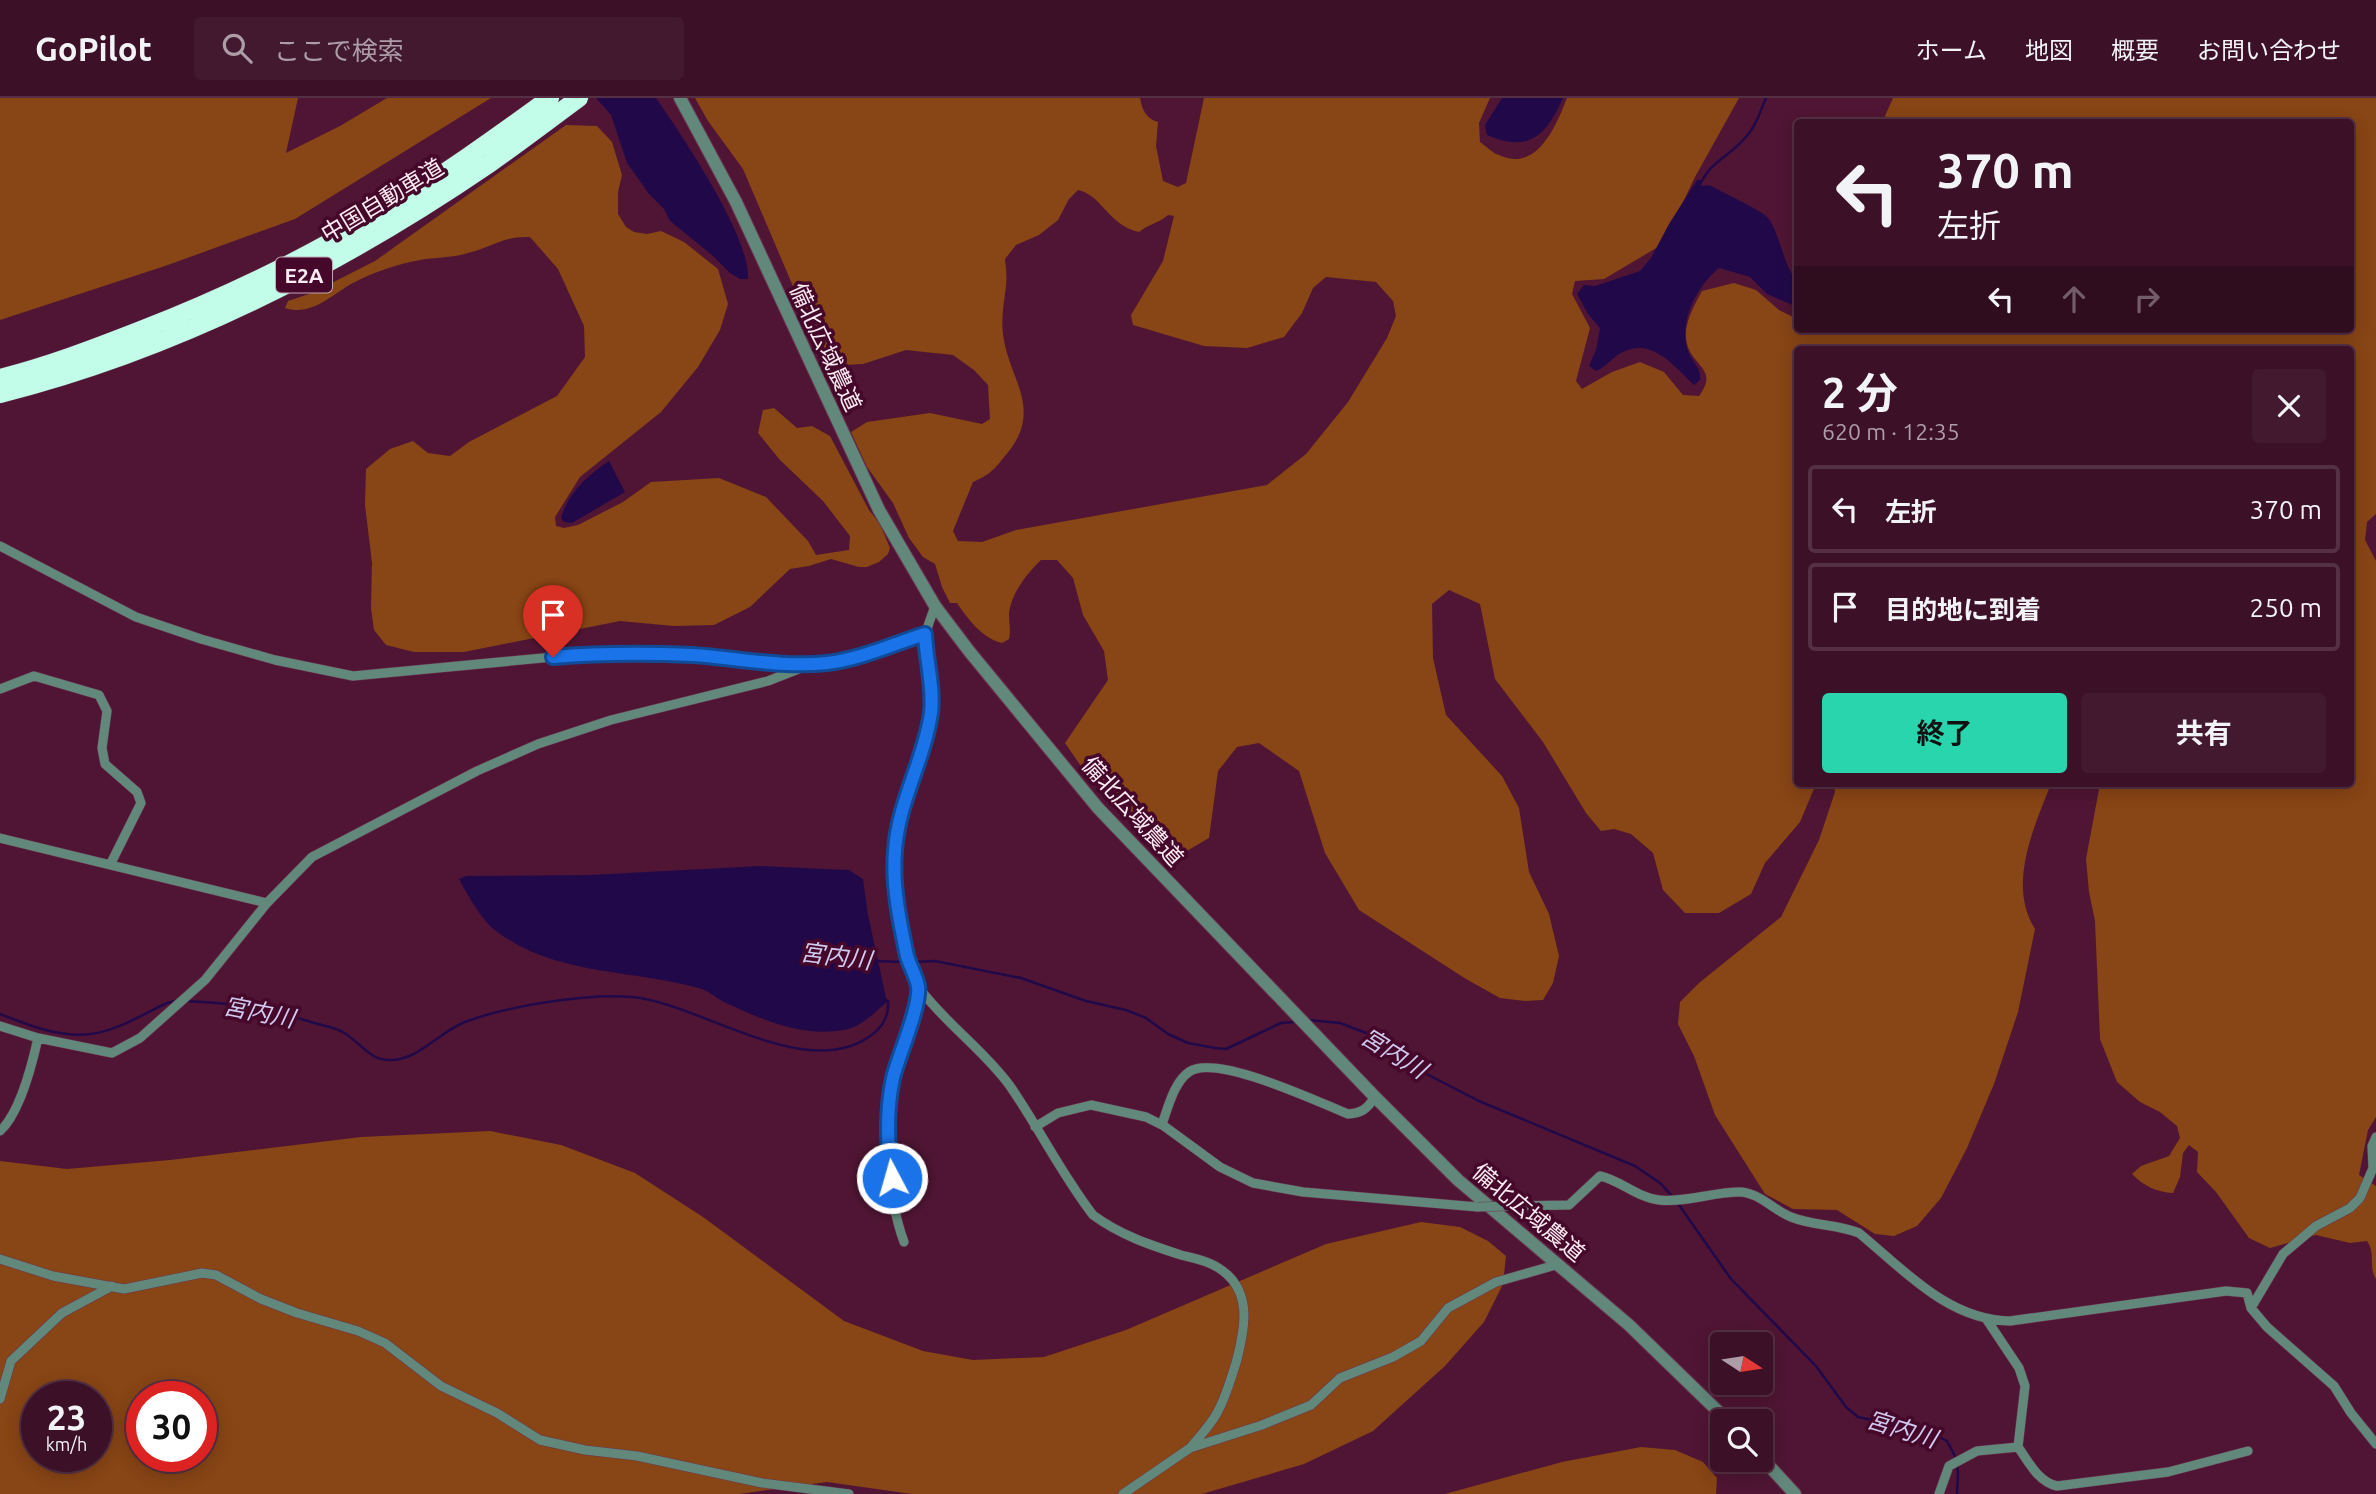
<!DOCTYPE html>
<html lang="ja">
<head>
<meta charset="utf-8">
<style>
  body { margin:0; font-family:Ubuntu,"Noto Sans JP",sans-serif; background:#43192f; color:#f1f3f6; height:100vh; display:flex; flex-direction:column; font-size:26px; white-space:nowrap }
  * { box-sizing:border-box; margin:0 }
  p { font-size:23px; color:#ac9da7 }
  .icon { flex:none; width:38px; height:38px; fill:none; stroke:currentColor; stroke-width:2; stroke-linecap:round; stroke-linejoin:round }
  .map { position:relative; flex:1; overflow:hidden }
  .drawer { position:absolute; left:1794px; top:248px; width:560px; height:441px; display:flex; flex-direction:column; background:#3c1027; border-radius:7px; box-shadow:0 4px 18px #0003,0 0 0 2px #553044 }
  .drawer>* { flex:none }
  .hud { position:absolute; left:1794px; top:21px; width:560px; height:214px; border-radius:7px; box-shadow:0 4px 18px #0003,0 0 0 2px #553044; background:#3c1027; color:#f1f3f6; overflow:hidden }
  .needle { width:46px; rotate:102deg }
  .tools { position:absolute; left:1710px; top:1234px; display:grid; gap:14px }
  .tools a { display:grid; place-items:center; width:63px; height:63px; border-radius:7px; background:#3c1027; box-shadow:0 4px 18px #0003,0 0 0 2px #553044; font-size:35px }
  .speed { position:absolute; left:21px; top:1283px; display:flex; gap:14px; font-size:35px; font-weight:700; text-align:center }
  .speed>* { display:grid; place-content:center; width:91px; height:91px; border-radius:50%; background:#3c1027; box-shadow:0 4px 18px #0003,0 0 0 2px #553044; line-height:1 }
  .speed small { font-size:18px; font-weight:400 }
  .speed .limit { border:10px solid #d22; background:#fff; color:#111 }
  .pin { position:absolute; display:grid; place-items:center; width:60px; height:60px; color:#fff; margin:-72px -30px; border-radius:50% 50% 50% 0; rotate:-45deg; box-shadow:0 0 7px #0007 }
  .pin .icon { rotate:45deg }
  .me { position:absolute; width:77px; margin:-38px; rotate:354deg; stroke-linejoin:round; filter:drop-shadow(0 0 5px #0008) }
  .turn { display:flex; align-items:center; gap:24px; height:147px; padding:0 28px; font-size:32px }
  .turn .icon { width:91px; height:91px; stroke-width:2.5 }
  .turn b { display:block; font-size:49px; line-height:60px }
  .lanes { display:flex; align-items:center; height:66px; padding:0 28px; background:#0003; justify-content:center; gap:35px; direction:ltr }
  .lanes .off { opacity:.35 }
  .round { display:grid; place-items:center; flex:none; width:74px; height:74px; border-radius:7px; background:#43192f }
  .headline { display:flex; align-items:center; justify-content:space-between; height:119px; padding:0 28px }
  h1 { font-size:42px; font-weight:700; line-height:52px }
  .action { display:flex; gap:14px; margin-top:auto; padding:14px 28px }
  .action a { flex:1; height:80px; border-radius:7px; background:#29d5ad; color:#111; font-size:28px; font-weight:700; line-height:80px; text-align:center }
  .action a+a { background:#43192f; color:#f1f3f6 }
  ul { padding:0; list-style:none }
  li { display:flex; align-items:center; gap:21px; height:88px; margin:0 14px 10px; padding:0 14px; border:4px solid #553044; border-radius:7px }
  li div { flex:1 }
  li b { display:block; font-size:26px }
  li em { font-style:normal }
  header { display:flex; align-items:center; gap:42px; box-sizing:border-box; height:98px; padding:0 35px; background:#3c1027; border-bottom:2px solid #553044 }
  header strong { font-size:33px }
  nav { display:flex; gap:38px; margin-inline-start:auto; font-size:24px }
  .search { width:490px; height:63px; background:#43192f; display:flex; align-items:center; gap:18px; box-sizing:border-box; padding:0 24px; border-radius:7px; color:#ac9da7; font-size:26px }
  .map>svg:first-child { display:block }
  .forest { fill:#884515; fill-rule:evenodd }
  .water { fill:#210949 }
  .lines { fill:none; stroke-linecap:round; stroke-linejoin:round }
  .stream { stroke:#210949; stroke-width:2.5 }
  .minor-casing { stroke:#6b3752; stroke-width:10 }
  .tertiary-casing { stroke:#6b3752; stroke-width:14 }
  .motorway-casing { stroke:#6b3752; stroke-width:19 }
  .minor { stroke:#61887b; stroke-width:9 }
  .tertiary { stroke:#61887b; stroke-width:12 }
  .motorway { stroke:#c2fde9; stroke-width:18 }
  .minor-bridge-casing { stroke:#6b3752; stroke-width:10; stroke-linecap:butt }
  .minor-bridge { stroke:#61887b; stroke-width:9 }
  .route-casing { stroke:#114b97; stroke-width:18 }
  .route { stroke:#1a73e8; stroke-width:12 }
  .labels { text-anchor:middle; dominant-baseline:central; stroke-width:7; stroke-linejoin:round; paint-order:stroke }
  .shield { fill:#45082a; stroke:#c4a6b5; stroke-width:2 }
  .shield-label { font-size:21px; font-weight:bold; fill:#faeaf1 }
  .street-label { font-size:23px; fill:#faeaf1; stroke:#45082a }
  .water-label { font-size:24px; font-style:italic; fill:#d0caf1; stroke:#45082a }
</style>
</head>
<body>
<header>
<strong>GoPilot</strong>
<div class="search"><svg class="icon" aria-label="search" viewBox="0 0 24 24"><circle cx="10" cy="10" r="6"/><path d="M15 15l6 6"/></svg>ここで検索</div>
<nav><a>ホーム</a><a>地図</a><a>概要</a><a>お問い合わせ</a></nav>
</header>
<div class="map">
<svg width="2376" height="1396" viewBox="0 0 2376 1396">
  <rect width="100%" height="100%" fill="#501534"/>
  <path class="forest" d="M0,0H298L286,55L340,28L387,0H491L295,121L165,168L0,222Z
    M695,0H1140C1142,11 1146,21 1158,24L1156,48L1163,83L1178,89L1186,85L1204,0H1490L1479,25L1480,44C1486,48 1492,55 1499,57C1537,75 1556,28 1567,0H1739L1695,79L1663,146L1604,181L1575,183L1572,196L1590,230L1576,283L1582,291L1612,274L1640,264L1664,274L1683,297L1699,298C1719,271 1693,269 1687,246C1682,228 1694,208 1702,193L1734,185L1756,192L1779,212L1797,221V231H2350V24H1887L1885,18L1893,0H2376V416L2367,424L2365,442L2376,463V1019L2368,1032L2359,1077L2376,1088V1181C2368,1169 2376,1155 2367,1143L2350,1145L2316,1137L2270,1150L2249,1140L2216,1094L2197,1074L2198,1054L2189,1047L2183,1055L2180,1079L2173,1095C2156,1094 2144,1088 2132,1076L2141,1068L2169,1058L2180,1040L2177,1028L2160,1014L2140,1004L2117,984L2100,941L2095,823L2089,794L2086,761L2100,686H2350V252H1797V686H1816L1800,724L1765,765L1751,796L1719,815H1685L1663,792L1653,755L1631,736L1614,731L1601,733L1586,715L1543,644L1495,581L1480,506L1449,492L1432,506L1433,560L1446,617L1502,678L1519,710L1529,774L1549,816L1559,858L1553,885L1543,902L1525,903L1500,900L1466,881L1359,812L1325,755L1299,673L1259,645L1237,649L1218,673L1209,740L1178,758L1158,756L1085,674L1065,645L1108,582L1104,553L1083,517L1073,480L1057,462H1041C1027,475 1010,497 1009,517C1009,526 1011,532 1009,541L1002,545C983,541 967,520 957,505H950L942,489L935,466L923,459L909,440L893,405L867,369L851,334L867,324L930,315L982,326L990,321L988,287L974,272L953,257L906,252L863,266L843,267L824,250L810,228L743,71L708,23ZM1078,92C1102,97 1108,127 1139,134C1149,126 1159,125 1168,117L1174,118L1163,163L1131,217L1133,227L1204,248L1247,250L1284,239L1302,215L1313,190L1326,179L1376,184L1393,203L1396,218L1387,240L1348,304L1306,356L1267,387L1016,432L982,444L958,443L953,433L973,384C992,376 996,369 1009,353C1043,309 1008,280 1003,236C1001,219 1004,205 1006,188C1007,179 1006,170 1005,161L1016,147L1039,137L1058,122L1069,101Z
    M566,27L597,28L612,44L622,77L618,94V116L626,129L634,134L647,136L661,133L684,144L718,171L728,206L720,232L698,269L661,314L580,379L555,419L556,428L564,430L578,427L623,404L651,384L719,380L766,399L808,443L816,457L849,452L850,438L823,403L780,362L758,335L763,312L774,310L797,330L812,328L830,338L869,412L880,426L890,450L888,456L879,464L867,469H859L831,461L809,468L790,471L750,509L714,527L674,528L620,523L464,554H414L386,547L374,532L371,510L372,465L365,407L366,371L390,351L413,343L428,355L450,358L469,344L557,298L585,259L584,228L558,171L530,139C503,138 492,149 468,155C453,160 436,159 420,162C397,166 374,174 353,185C332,196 312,219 285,210L288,203L312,195L375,163Z
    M1834,686H2051C2034,729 2007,787 2035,831L2018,914L1994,986L1967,1050L1941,1100L1917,1128L1894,1138L1875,1136L1837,1112L1793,1111L1765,1096L1715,1017L1694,958L1678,926L1680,904L1699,885L1781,819L1819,742L1835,694Z
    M490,1033L561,1047L635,1075L703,1119L844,1223L923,1253L973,1262L1044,1259L1126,1232L1326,1146L1421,1124L1460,1129L1488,1143L1506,1158L1503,1186L1484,1224L1445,1268L1373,1333L1304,1366L1202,1396H912L827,1384L739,1396H0V1063L67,1071L170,1062L361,1039ZM37,1298H96V1358H37ZM142,1298H201V1358H142Z
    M1641,1349L1675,1352L1703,1364L1717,1380L1716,1396H1445L1562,1364Z"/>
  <path class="water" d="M596,0H656C681,36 751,139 748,181H740L730,175L712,157L670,123L664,111L649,96L627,65L611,17Z
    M1502,0H1563C1546,38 1529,55 1487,37L1485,27Z
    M1697,82H1702L1699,88L1709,87C1720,93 1761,112 1767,119C1780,133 1783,169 1797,182V209L1767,196L1750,179L1719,170C1697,188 1678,224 1688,253C1692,264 1702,270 1700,282L1694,287C1675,269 1652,239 1623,254C1612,259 1607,269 1596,273L1589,268L1596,252L1600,230L1588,216L1577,196L1584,187L1595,188L1640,173L1651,160L1669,126Z
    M609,363L625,394L572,425L564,424L561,420C568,395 588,377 609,363Z
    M760,768L849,772L863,781L868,817L887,904C876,913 862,928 848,931C806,941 763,922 726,905C717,901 708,892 698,890C630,871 555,878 496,833C482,823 467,796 459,781L466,778L590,777Z"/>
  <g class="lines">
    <path class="stream" d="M1698,91C1710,62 1727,61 1746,39C1756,28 1760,14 1766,0
      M876,863L904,864
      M911,864L935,863L1021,880L1086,903L1126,912L1146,920L1168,936L1188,945L1215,950L1226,951L1281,925L1295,924
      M186,903C230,905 269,910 311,924C321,927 332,929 341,933C359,942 369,963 390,962C419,962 439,934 465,924C507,908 588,895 632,899C701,905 810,988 874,935C884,927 889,916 888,903L885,902
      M0,916C28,927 60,940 91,936C117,933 143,916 167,905L176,903
      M1309,922L1340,925L1369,936L1409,967L1479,1003L1635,1068L1660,1085L1673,1099
      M1677,1104L1731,1181L1816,1268L1846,1309L1858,1319L1931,1335L1947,1343L1956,1360L1958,1375L1957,1396"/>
    <defs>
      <path id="minor" d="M0,448L136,519L201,541L275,562L353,578L606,554L693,557L811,566L831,565L889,549L925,536
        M935,508C932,518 926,529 926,539C924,565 935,591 930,618C924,651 908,681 900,714C897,726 896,739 895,751C892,781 902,867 920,891C946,926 984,952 1010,988C1039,1030 1062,1077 1093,1117C1120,1137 1150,1147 1181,1157C1193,1160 1206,1162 1217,1169C1254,1191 1245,1231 1236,1265C1230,1283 1226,1299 1217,1315C1210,1328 1199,1339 1190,1350
        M0,591L34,578L99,597L107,613L102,650L105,666L137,694L141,705L111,765
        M0,740L267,805
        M0,928L38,940L112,955L140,940L205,882L267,805L312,759L477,673L538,646L611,622L768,583L806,568
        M1162,1026C1168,1010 1174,984 1189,974C1215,955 1318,1004 1348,1016C1362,1015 1367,1011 1375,999
        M1035,1029L1058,1015L1091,1007L1146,1019L1164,1028L1220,1069L1253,1085L1303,1094L1478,1109
        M0,1033C20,1015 32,967 38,940
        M1507,1108L1569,1107L1600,1078C1620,1082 1638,1100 1659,1102C1685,1105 1713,1094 1739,1094C1759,1094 1773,1112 1791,1119C1813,1128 1837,1126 1859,1135C1904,1172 1948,1222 2010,1223L2226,1193L2247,1195L2251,1210L2267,1229L2334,1288L2351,1315L2376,1346
        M904,1144C888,1101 882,1023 894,978C896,971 900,964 902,958C909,935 914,912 918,889
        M0,1161L53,1178L124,1191L202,1175L216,1177L261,1201L297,1215L358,1233L385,1245L441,1288L497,1315L540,1342L585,1352L637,1358L762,1385L849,1396
        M2251,1210L2283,1156L2316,1128L2350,1110L2360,1100L2373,1070L2372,1048L2376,1039
        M1987,1222L2019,1270L2025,1288L2018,1349C2029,1364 2038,1384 2057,1388L2168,1374L2248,1353
        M0,1301L11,1263L62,1215L112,1188
        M1123,1396L1190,1350L1262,1327L1311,1307L1340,1280L1393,1259L1421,1243L1448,1210L1496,1184L1559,1166
        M1939,1396L1949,1368L1977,1353L2018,1349"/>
      <path id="tertiary" d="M680,0L736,104L879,412L935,508L969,553L1098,710L1375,999L1458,1082L1629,1227L1728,1323
        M1760,1358L1795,1396"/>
      <path id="motorway" d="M0,280C48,268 95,250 141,232C223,200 303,162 379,116C438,81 495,40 550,0
        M0,296C174,252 341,167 489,66C519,45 549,22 579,0"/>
    </defs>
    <use href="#minor" class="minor-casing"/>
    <use href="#tertiary" class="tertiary-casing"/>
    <use href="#motorway" class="motorway-casing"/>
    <use href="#minor" class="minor"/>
    <use href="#tertiary" class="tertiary"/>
    <use href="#motorway" class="motorway"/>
    <defs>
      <path id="minor-bridge" d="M1478,1109L1507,1108"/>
    </defs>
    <use href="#minor-bridge" class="minor-bridge-casing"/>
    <use href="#minor-bridge" class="minor-bridge"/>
  </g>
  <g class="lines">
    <defs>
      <path id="route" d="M553,559C600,555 646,555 693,557C737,560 783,570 827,565C861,561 893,546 925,536C926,562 934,589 931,615C924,663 898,704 895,753C892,788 900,825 907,858C910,868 916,878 918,888C921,907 898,959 893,980C886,1013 887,1047 892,1080"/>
    </defs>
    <use href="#route" class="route-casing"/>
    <use href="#route" class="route"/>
  </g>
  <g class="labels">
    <rect class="shield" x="276" y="159.5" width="56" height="35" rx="5"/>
    <g class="shield-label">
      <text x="304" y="177">E2A</text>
    </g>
    <g class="street-label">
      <text transform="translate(382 102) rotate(-31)">中国自動車道</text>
      <text transform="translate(826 249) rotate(65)">備北広域農道</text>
      <text transform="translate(1133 713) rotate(48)">備北広域農道</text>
      <text transform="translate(1529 1114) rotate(40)">備北広域農道</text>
    </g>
    <g class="water-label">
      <text transform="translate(836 858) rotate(7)">宮内川</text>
      <text transform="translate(259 914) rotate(11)">宮内川</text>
      <text transform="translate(1394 955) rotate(32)">宮内川</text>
      <text transform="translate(1902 1331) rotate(17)">宮内川</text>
    </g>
  </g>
</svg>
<div class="tools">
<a><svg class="needle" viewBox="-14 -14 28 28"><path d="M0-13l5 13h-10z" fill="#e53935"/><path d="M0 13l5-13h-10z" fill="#ac9da7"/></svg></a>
<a><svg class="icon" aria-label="search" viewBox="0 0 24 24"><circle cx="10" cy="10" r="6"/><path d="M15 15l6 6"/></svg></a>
</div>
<div class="speed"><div>23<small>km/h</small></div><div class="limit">30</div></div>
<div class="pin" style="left:553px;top:559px;background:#d93025"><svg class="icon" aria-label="arrive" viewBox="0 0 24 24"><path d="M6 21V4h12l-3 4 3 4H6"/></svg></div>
<svg class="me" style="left:892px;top:1080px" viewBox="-20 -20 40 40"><circle r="17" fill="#1a73e8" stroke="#fff" stroke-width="3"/><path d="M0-11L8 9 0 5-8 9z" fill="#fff"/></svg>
<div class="hud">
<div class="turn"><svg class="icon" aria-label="left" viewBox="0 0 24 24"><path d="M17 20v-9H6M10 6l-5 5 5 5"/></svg><div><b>370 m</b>左折</div></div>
<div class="lanes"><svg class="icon" aria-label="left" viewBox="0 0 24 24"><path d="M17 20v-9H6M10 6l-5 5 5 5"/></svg><svg class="icon off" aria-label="ahead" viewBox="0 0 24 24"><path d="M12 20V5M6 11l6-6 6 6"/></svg><svg class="icon off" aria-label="right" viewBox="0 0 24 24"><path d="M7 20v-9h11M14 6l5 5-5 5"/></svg></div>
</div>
<section class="drawer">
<div class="headline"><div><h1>2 分</h1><p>620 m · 12:35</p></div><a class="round"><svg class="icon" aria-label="close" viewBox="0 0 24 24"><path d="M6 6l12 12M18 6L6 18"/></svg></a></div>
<ul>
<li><svg class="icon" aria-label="left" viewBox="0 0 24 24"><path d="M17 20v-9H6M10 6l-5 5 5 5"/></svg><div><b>左折</b></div><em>370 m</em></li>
<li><svg class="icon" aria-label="arrive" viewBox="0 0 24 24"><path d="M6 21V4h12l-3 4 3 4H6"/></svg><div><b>目的地に到着</b></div><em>250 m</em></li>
</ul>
<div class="action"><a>終了</a><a>共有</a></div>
</section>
</div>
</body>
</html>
